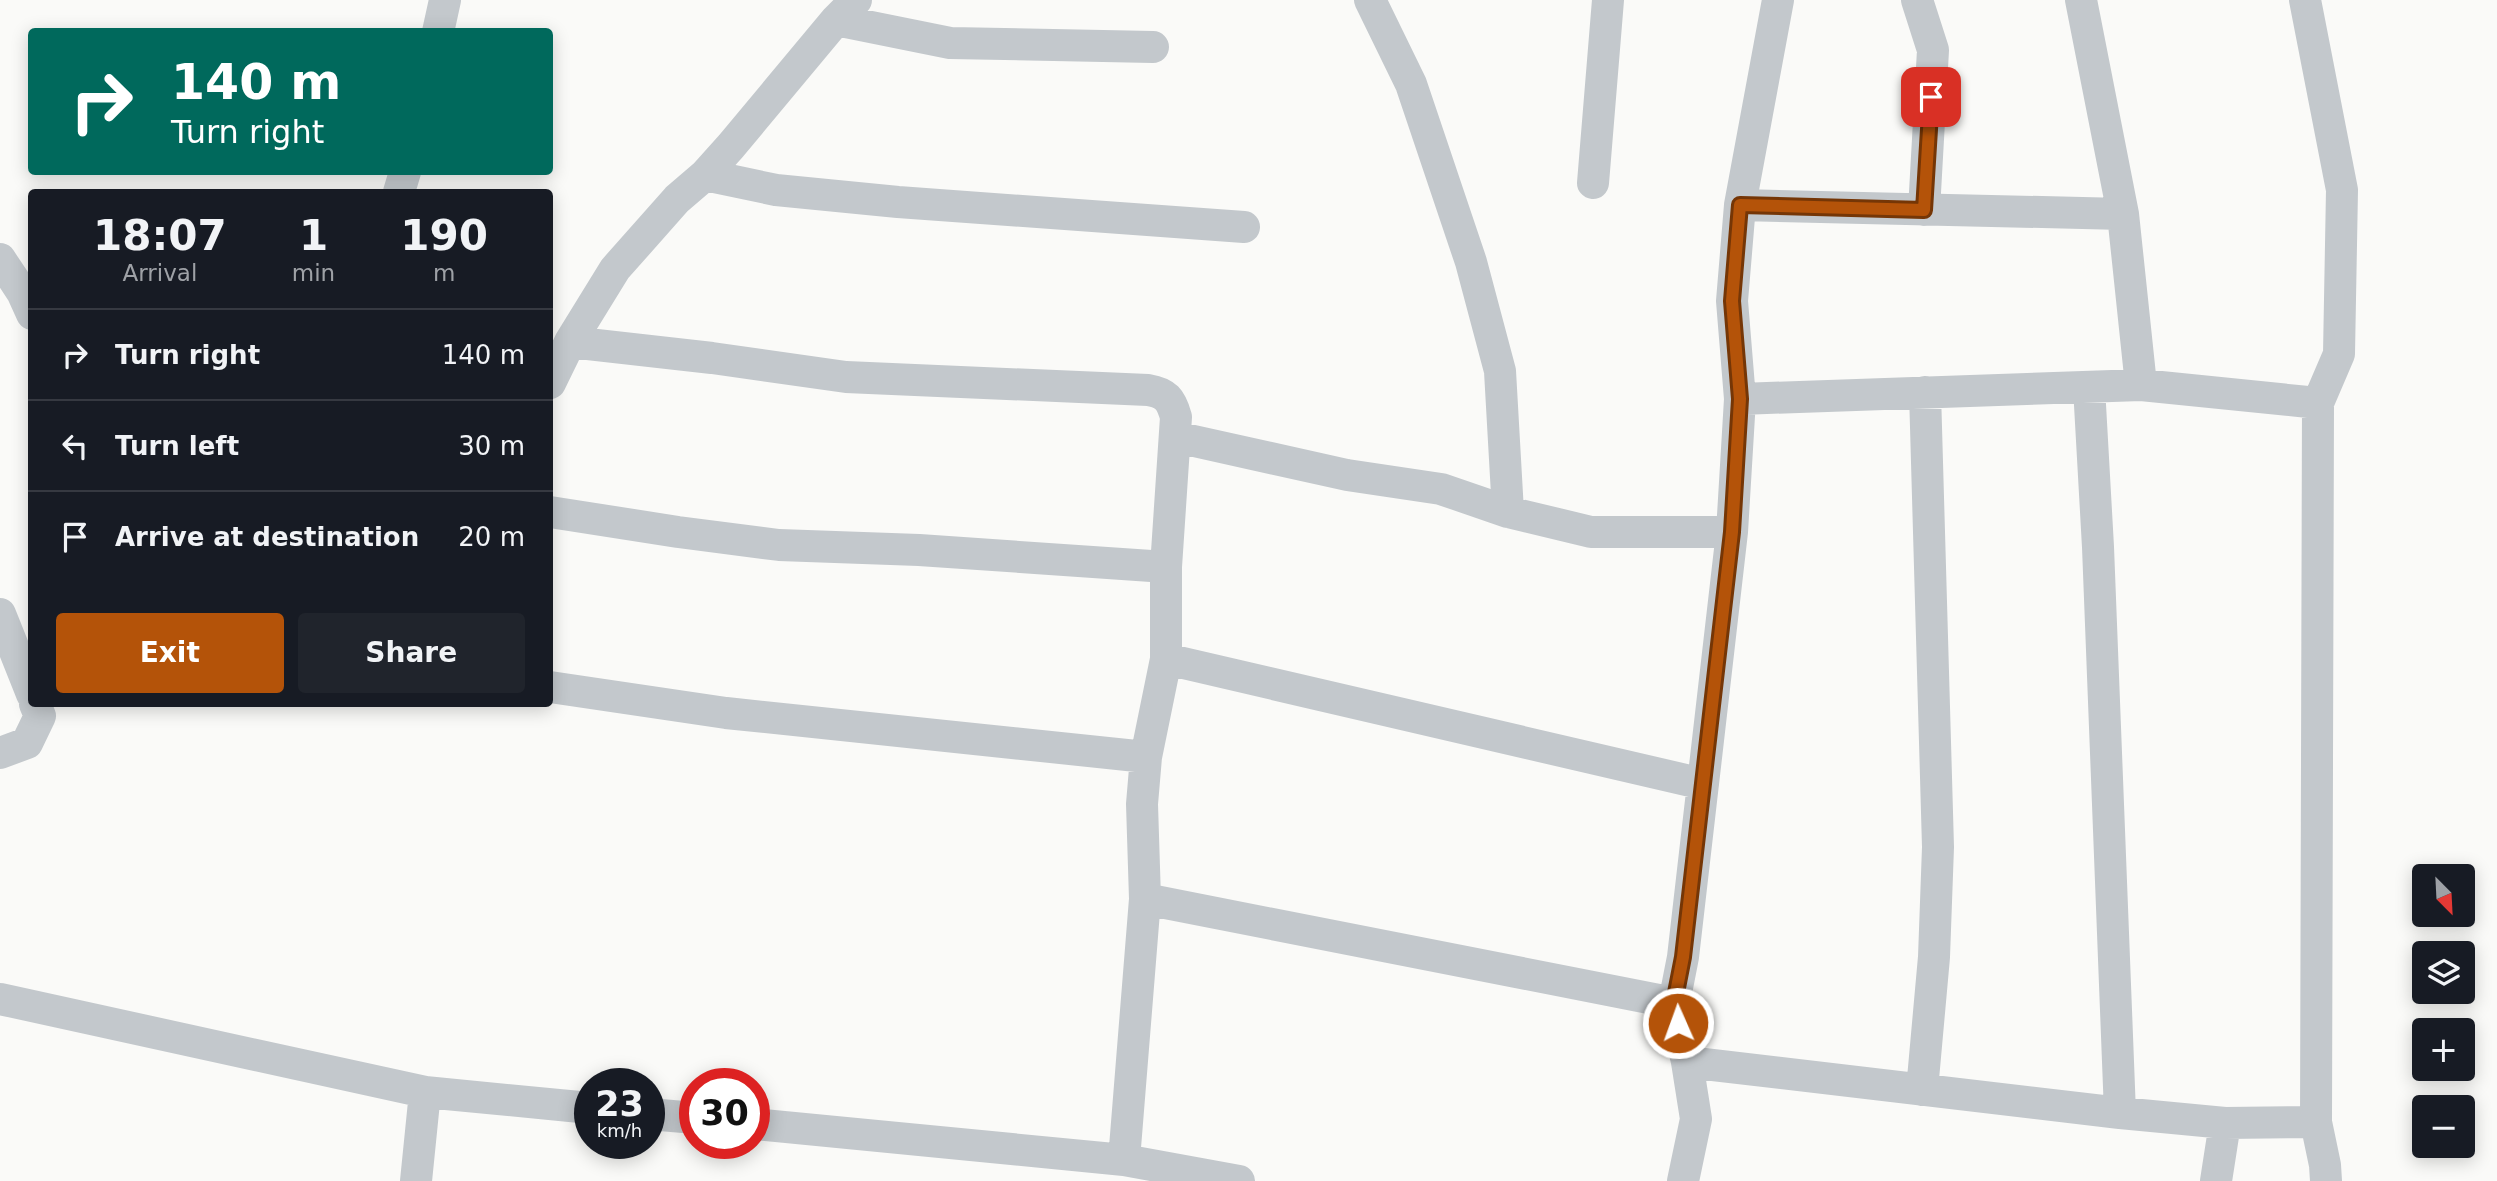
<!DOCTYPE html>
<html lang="en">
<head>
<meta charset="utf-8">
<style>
  body { margin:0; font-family:"DejaVu Sans",sans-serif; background:#20242c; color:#f1f3f6; height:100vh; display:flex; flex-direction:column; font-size:26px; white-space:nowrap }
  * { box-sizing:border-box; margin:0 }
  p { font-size:23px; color:#9ea1a6 }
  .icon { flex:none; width:38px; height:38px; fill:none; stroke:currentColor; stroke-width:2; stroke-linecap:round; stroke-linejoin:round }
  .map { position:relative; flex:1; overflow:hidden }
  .drawer { position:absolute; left:28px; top:189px; width:525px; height:518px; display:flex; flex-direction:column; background:#171b24; border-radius:7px; box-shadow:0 4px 18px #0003 }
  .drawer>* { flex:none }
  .hud { position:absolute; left:28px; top:28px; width:525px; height:147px; border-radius:7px; box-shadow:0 4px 18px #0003; background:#00695c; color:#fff; overflow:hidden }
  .needle { width:46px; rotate:156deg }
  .controls { position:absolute; left:2412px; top:864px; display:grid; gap:14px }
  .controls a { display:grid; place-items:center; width:63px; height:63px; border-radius:7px; background:#171b24; box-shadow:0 4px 18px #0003; font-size:35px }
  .speed { position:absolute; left:574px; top:1068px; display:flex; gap:14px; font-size:35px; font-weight:700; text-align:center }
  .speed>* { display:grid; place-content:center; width:91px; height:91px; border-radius:50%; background:#171b24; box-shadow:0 4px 18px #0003; line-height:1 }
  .speed small { font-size:18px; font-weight:400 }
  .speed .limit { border:10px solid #d22; background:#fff; color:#111 }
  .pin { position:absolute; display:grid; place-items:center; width:60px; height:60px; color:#fff; margin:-30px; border-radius:14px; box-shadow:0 4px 10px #0006 }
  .me { position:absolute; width:77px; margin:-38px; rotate:358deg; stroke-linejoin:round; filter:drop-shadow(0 0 5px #0008) }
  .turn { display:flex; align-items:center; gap:24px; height:147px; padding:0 28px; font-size:32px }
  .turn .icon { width:91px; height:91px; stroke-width:2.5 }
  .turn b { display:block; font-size:49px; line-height:60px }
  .eta { display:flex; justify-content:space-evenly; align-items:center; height:119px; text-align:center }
  .eta b { font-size:42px; font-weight:600; line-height:49px }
  .primary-button { display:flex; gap:14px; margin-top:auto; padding:14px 28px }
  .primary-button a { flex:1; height:80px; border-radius:7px; background:#b45309; color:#fff; font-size:28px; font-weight:600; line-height:80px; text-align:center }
  .primary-button a+a { background:#20242c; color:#f1f3f6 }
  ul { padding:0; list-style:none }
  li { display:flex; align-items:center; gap:21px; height:91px; padding:0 28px; border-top:2px solid #363941 }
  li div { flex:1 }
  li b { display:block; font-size:26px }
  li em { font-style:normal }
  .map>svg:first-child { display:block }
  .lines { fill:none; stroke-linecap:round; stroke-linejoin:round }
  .street { stroke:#c3c8cc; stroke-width:32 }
  .route-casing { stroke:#753606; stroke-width:18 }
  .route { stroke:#b45309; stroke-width:12 }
</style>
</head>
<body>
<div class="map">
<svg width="2497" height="1181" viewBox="0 0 2497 1181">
  <rect width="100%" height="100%" fill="#fafaf8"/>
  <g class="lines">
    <path class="street" d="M1370,0L1411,84L1471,262L1500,371L1508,512
      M1917,0L1933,50L1924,210
      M2081,0L2123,214L2141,385
      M836,20L950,43L1153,47
      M438,32L445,0
      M705,175L776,190L898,202L1244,227
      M1593,183L1608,0
      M399,192L405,172
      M1740,205L2123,214
      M0,259L22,292L32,314
      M570,342L712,358L846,377L1148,390C1166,393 1171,399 1176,417L1166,567V659L1146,757L1142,804L1145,899L1124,1160
      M550,383L570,342L615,269L677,199L705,175L731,146L836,20L856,0
      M2089,387L2098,547L2120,1113
      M1740,399L2141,385L2318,403L2339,354L2342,190L2305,0
      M2318,403L2316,1122L2325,1165L2326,1181
      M1176,437L1347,475L1441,489L1508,512L1591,532H1732
      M550,512L678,532L779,545L919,550L1166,567
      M0,614L32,694
      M1166,659L1703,784
      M550,687L726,713L1146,757
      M0,753L27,743L40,716L35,704
      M1145,899L1674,1003
      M0,999L425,1092L590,1108
      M1687,1062L2120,1113L2225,1123L2316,1122
      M1922,1090L1934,957L1938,847L1925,392
      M649,1114L695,1118
      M754,1124L1124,1160L1239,1181
      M416,1181L425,1092
      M1683,1181L1696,1119L1687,1062L1674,1003L1683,957L1732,532L1740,399L1732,301L1740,205L1778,0
      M2216,1181L2225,1123"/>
  </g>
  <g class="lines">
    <defs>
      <path id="route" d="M1678,1023L1674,1003L1683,957L1732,532L1740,399L1732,301L1740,205L1924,210L1931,97"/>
    </defs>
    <use href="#route" class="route-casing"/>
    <use href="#route" class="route"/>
  </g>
</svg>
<div class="controls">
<a><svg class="needle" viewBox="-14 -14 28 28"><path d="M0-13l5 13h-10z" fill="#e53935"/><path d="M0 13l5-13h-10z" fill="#9ea1a6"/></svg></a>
<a><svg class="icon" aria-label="layers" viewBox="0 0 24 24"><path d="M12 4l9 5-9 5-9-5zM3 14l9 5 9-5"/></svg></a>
<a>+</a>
<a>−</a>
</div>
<div class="speed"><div>23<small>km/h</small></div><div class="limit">30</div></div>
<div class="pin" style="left:1931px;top:97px;background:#d93025"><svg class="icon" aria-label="arrive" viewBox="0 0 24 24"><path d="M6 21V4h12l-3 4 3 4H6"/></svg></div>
<svg class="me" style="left:1678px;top:1023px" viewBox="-20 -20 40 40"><circle r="17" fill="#b45309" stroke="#fff" stroke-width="3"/><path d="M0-11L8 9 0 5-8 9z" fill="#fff"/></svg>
<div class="hud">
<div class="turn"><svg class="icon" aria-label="right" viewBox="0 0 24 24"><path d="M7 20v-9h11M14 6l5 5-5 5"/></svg><div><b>140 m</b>Turn right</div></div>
</div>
<section class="drawer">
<div class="eta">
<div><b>18:07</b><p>Arrival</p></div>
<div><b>1</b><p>min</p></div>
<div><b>190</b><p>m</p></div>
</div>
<ul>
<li><svg class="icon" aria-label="right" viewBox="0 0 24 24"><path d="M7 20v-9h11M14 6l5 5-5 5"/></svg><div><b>Turn right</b></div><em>140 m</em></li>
<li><svg class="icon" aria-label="left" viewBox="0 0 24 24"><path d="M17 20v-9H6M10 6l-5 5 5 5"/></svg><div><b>Turn left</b></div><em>30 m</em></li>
<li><svg class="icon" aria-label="arrive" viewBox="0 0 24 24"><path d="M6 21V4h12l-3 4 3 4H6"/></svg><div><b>Arrive at destination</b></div><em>20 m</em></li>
</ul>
<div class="primary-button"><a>Exit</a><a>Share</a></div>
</section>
</div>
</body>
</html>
